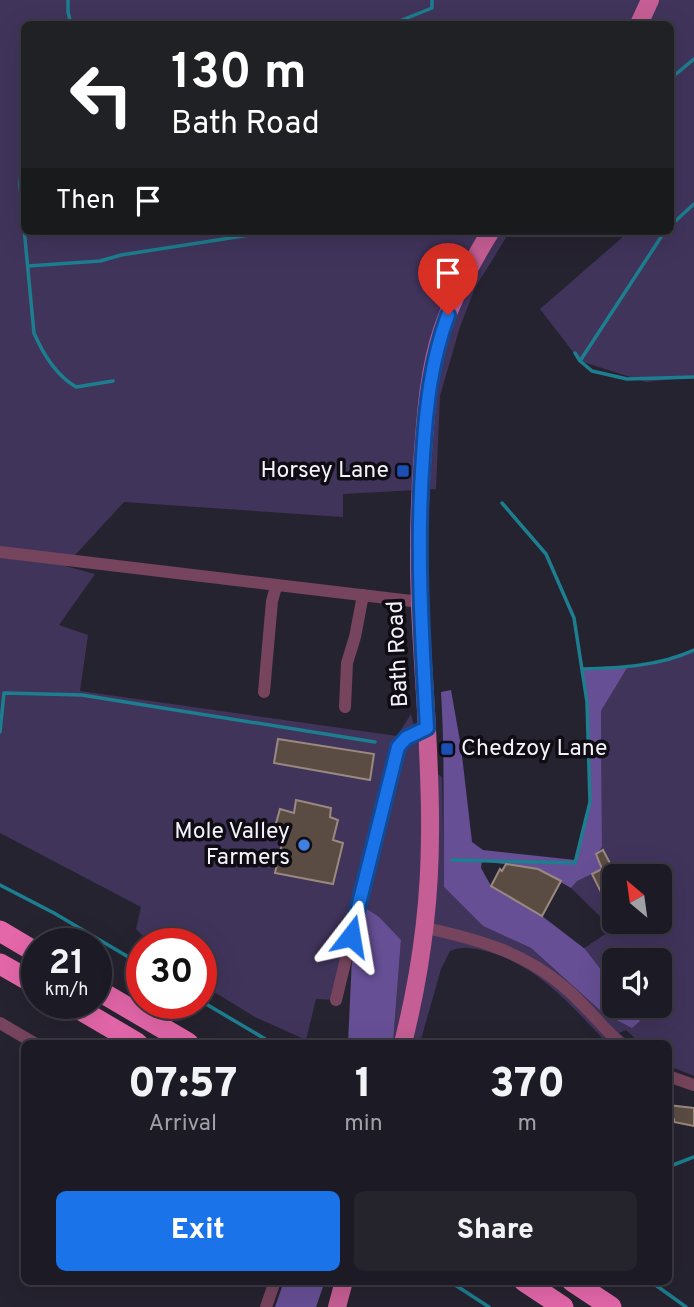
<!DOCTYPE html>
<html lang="en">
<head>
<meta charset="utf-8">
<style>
  body { margin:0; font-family:Overpass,sans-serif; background:#25232c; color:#f1f3f6; height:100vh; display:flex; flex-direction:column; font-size:26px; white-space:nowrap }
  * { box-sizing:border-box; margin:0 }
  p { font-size:23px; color:#a0a1a6 }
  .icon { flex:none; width:38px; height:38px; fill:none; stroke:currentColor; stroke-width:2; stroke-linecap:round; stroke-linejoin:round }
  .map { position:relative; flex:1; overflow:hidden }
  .sheet { position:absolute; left:21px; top:1040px; width:651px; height:245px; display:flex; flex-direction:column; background:#1c1a24; border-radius:10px; box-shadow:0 7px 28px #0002,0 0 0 2px #3a3841 }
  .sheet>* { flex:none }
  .banner { position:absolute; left:21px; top:21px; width:653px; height:214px; border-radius:10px; box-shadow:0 7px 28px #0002,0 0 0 2px #3a3841; background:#202124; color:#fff; overflow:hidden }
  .needle { width:46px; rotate:331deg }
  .buttons { position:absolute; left:602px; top:864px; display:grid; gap:14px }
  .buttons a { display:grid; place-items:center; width:70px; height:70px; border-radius:10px; background:#1c1a24; box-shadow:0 7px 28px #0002,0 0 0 2px #3a3841; font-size:35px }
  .speed { position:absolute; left:21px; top:928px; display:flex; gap:14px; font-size:35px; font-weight:700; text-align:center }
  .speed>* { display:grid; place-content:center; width:91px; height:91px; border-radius:50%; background:#1c1a24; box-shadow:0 7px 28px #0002,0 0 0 2px #3a3841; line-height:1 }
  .speed small { font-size:18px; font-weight:400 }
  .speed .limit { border:10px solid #d22; background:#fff; color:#111 }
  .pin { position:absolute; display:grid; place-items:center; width:60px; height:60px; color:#fff; margin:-72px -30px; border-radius:50% 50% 50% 0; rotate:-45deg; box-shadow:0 0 7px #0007 }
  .pin .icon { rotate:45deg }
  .me { position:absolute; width:77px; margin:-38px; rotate:14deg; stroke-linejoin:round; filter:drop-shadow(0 0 5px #0008) }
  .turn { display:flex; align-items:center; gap:24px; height:147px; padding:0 35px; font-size:32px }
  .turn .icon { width:91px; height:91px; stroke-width:2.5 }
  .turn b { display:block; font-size:49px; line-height:60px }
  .then { display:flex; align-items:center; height:66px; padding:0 35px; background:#0003; gap:14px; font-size:26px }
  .eta { display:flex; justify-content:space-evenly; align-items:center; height:119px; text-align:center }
  .eta b { font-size:42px; font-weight:800; line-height:49px }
  .primary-button { display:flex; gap:14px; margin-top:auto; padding:14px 35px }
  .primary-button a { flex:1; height:80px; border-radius:10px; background:#1a73e8; color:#fff; font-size:28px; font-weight:800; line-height:80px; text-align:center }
  .primary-button a+a { background:#25232c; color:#f1f3f6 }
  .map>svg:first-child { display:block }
  .green { fill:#40345b; fill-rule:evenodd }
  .forest { fill:#664f95 }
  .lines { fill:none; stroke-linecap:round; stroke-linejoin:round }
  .stream { stroke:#1c7e8f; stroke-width:3.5 }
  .building { fill:#5b4c43; stroke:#9a897f; stroke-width:2 }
  .street { stroke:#76445d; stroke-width:12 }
  .primary { stroke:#c55e94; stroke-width:18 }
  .highway { stroke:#e467aa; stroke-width:21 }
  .route-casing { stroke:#114b97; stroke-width:18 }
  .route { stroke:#1a73e8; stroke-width:12 }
  .transit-dot { fill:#1a4fb4; stroke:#0f0d13; stroke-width:2.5 }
  .shop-dot { fill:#3f7fe0; stroke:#0f0d13; stroke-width:2.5 }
  .labels { text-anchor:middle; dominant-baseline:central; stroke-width:7; stroke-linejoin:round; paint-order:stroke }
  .poi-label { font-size:23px; fill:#f4f2fb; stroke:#0f0d13; text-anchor:end }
  .street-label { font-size:23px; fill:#f4f2fb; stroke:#0f0d13 }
</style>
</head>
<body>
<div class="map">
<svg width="694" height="1307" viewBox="0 0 694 1307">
  <rect width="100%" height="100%" fill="#262330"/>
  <path class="green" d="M0,0H694V377L646,382L580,361L540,309L624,236L619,231H670V24H24V231H510L475,288L460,327L440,396L436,489L343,494V517L124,502L65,566L95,574L59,625L88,635L80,691L397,736L411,714L423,765L442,777L444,887L483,926L531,948L603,1013L560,964L613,929L571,888L589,859L602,847L601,711L627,668L677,658L694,650V1076L669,1066L668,1043H640L626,1030L619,1033L631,1043H607C570,1005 536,962 481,950C469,948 462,946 450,951L441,969L420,1043H393L401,940L359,904L336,1000L316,999L306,1040L255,1017L201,984V943H150L136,929L141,907L0,833ZM614,877H660V922H614ZM614,961H660V1006H614Z"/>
  <path class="forest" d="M627,668L601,711L602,847L596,855L602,869L577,881L571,888L538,869L482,861L481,868L491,886L542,916L585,949L614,987V1006H629L640,1021L632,1028L603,1013L531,948L483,926L444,887C443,822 445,757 441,692L451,690L461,747L472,842L483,850L575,860L590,801L587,702L582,669Z
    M364,907L379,917L401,940L393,1043H348L352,958Z
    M284,1281H325L316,1307H275Z"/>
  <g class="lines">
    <path class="stream" d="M68,0V12L71,24
      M392,24L432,8V0
      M670,79L694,59
      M24,118L20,186L34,333C43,354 56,375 76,387L113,381
      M670,226L694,204
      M28,266L100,261L121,255L275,231
      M575,353L580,361L665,231
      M580,361L592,371L627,379L694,377
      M582,669C620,668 659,666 694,650
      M0,732L4,693L82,695L375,742
      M452,860L575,863L590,802L587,702L574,618L546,554L502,503
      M0,885L54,913L142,965
      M201,1001L272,1043
      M668,1167L694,1157
      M449,1281L489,1307
      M650,1281L686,1307"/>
  </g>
  <path class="building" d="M278,739L374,754L370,780L274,763Z
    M296,800L331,808L330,817L338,820L333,840L343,843L333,884L275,873L283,839L273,834L280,809L294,813Z
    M603,850L613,869L625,863L631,877H614V918L592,874L602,869L596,854Z
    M506,864L538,869L561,881L542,916L491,886L500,869L502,871Z
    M668,1105L694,1108V1126L674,1122V1119L668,1118Z"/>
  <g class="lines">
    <path class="street" d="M0,552L420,602
      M264,692L272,601L276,587
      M345,707L347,663L355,637L363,595
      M426,928C477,939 523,952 563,986C584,1003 600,1025 620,1043
      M336,1000L394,760C400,741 410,736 427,728
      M0,1023L34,1043
      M668,1076L694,1085
      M266,1307L275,1281"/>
    <path class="primary" d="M639,24L650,0
      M403,1043C421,972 430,906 430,833C431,757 423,681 420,605C418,554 419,502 423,451C426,410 429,369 442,330C454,295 471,263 491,231
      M337,1307L344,1281"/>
    <path class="highway" d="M0,931L37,953
      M0,964L37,985
      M96,989L188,1043
      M69,1003L137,1043
      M524,1281L563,1307
      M572,1281L611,1307"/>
  </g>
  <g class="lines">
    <defs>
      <path id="route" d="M351,936L398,747L406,738L427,728C422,638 416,547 423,456C426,407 431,361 448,315"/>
    </defs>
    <use href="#route" class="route-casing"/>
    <use href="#route" class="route"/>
  </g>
  <g class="transit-dot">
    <rect x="396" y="464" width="14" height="14" rx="3.5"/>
    <rect x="440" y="742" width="14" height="14" rx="3.5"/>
  </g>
  <circle class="shop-dot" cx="304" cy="845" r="7"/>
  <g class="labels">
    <g class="poi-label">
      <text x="389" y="471">Horsey Lane</text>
      <text x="461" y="749" text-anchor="start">Chedzoy Lane</text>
      <text x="290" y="832">Mole Valley<tspan x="290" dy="26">Farmers</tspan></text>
    </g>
    <g class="street-label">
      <text transform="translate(399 654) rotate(-93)">Bath Road</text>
    </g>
  </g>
</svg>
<div class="buttons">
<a><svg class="needle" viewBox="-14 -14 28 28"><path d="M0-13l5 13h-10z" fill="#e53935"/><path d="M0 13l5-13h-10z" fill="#a0a1a6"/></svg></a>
<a><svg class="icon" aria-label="sound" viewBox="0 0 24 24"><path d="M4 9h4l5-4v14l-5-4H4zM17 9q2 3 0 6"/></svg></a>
</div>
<div class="speed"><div>21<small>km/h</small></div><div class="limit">30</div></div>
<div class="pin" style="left:448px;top:315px;background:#d93025"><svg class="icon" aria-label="arrive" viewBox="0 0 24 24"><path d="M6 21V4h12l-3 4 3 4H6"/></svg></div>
<svg class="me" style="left:351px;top:936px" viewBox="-20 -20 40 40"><path d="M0-17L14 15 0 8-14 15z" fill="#1a73e8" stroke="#fff" stroke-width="4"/></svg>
<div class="banner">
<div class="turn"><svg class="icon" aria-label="left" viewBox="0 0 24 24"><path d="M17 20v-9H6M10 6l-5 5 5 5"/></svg><div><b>130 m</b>Bath Road</div></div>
<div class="then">Then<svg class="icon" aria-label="arrive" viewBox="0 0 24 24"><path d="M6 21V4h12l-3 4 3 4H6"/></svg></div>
</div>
<section class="sheet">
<div class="eta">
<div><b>07:57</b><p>Arrival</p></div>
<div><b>1</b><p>min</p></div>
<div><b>370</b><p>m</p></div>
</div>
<div class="primary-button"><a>Exit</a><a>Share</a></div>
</section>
</div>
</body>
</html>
